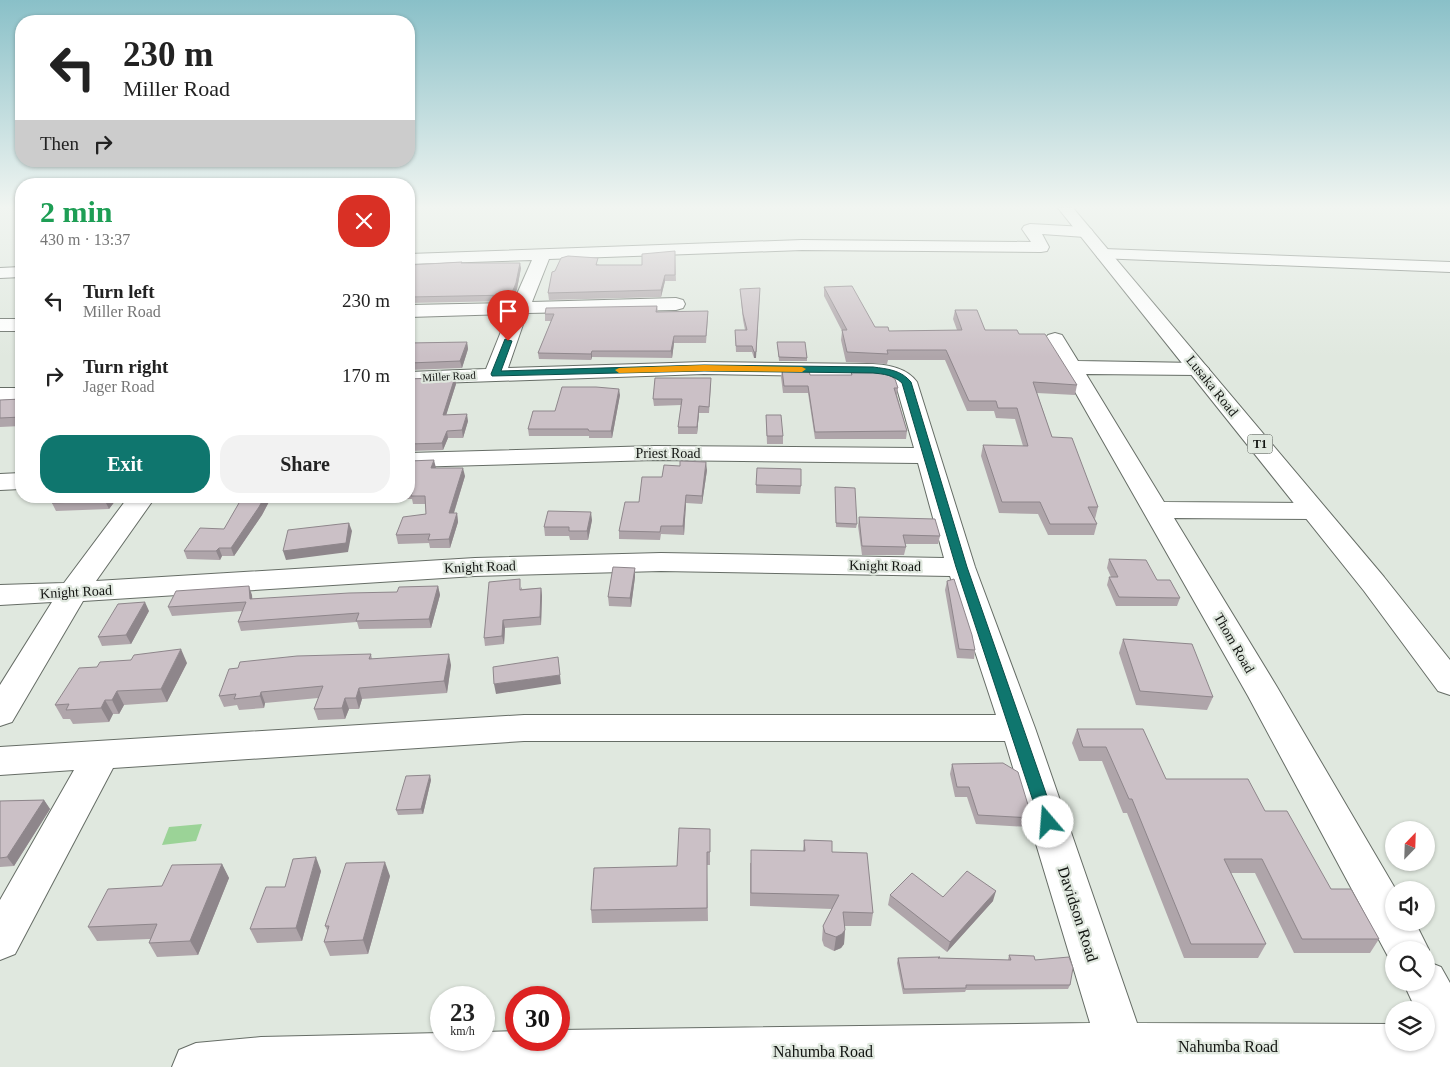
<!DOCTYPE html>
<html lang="en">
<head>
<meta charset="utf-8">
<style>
  body { margin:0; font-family:"Times New Roman",serif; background:#f2f2f2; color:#222; height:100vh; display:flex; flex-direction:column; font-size:19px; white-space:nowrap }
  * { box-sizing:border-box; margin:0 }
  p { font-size:16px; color:#767676 }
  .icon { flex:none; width:28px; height:28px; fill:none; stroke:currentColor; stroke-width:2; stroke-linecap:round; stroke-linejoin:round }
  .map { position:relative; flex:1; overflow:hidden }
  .details { position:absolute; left:15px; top:178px; width:400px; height:325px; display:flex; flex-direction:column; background:#fff; border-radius:20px; box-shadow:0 1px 4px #0004 }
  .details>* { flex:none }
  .guide { position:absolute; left:15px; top:15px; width:400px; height:152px; border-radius:20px; box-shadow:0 1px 4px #0004; background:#fff; color:#222; overflow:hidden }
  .needle { width:32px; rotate:23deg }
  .fabs { position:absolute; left:1385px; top:821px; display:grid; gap:10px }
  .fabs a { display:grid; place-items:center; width:50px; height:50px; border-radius:50%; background:#fff; box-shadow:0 1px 4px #0004; font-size:25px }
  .speed { position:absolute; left:430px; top:986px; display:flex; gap:10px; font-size:25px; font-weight:700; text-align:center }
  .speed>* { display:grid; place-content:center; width:65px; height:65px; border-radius:50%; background:#fff; box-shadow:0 1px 4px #0004; line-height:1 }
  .speed small { font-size:12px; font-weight:400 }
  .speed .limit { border:8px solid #d22; background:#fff; color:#111 }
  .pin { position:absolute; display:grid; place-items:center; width:42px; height:42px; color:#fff; margin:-51px -21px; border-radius:50% 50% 50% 0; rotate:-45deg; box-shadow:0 0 5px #0007 }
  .pin .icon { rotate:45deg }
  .me { position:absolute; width:55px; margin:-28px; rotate:342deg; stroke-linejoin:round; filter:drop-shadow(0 0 4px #0008) }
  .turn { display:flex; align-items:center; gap:18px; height:105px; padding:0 25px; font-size:22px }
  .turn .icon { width:65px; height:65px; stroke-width:2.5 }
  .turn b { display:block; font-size:35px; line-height:42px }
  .then { display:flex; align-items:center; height:48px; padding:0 25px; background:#0003; gap:10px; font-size:19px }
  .round { display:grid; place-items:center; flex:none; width:52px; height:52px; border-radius:20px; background:#f2f2f2 }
  .head { display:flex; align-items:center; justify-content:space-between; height:85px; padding:0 25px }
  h1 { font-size:30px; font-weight:700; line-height:38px; color:#1e9e55 }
  .action { display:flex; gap:10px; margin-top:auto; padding:10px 25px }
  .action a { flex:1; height:58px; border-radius:20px; background:#0f766e; color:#fff; font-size:20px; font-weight:700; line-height:58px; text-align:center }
  .action a+a { background:#f2f2f2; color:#222 }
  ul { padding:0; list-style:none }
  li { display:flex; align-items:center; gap:15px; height:75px; padding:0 25px }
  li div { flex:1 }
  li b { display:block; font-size:19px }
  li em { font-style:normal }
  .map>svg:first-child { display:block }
  .water { fill:#9bd397 }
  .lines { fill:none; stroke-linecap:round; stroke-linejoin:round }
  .minor-casing { stroke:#666d66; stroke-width:2 }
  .highway-casing { stroke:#666d66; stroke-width:2 }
  .minor { fill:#fff; fill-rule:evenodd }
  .highway { fill:#fff; fill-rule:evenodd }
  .wall { fill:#afa5aa }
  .shaded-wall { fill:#8e868b }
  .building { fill:#cbc0c6; stroke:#8e868b }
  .route { fill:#0f766e; stroke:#0a4d48 }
  .slow { fill:#f59e0b }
  .labels { text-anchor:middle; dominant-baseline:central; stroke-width:4.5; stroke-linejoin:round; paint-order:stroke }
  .far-street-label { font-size:11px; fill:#131512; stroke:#e0e8df }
  .shield { fill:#e0e8df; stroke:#505450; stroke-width:1 }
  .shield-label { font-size:12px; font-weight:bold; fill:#131512 }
  .street-label { font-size:14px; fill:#131512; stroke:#e0e8df }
  .near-street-label { font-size:16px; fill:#131512; stroke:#e0e8df }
</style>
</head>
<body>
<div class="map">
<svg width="1450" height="1067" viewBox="0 0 1450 1067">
  <rect width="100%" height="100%" fill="#e0e8df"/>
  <path class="water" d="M202,824L196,841L162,845L169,827Z"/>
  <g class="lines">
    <defs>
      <path id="minor" d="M1030,224L1085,227L1091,229L1093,232L1091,235L1085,237L1042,234L1049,247L1047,251L1041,252L802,250L549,259L532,302L676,298L683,300L685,304L683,308L676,310L527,313L508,368L704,362L873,364C889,365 907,368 917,382L975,567L1035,728L1137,1023L1394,1024V1042H1426V1010H1416L1403,982H1426V961L1441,967L1450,983V1067H172L179,1050L196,1043L261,1037L441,1033V1040H484V1032L516,1031V1040H559V1030L1090,1023L1005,741H524L113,768L15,954L0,960V900L74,770L0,775V747L524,715H996L950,576L661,571L475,576L83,601L12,722L0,726V685L52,602L0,605V585L64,583L129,496H156L96,581L475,558L661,553L944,558L918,463L655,460L409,467V453L655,446L914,448L896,385L887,379L878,377L704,374L409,384V372L486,369L508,314L409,317V305L513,303L532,260L409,264V254L802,240L1031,242L1022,229L1024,226Z
        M1104,249L1450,262V272L1098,258L1096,254L1098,250Z
        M21,267V277L0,278V268Z
        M0,319H21V331H0Z
        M1055,333L1062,335L1078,361L1198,363L1205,365L1209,369L1205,373L1198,375L1086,374L1164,502L1313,503L1322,505L1326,511L1322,517L1313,519L1174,518L1277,687L1396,890H1394V922H1415L1429,950L1426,956V950H1394V965L1392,964L1248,696L1045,339L1048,335Z
        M0,388H21V402H0Z
        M21,473V489L0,490V474Z"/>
      <path id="highway" d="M1058,208H1073L1384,577L1450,660V695L1438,691L1364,591Z"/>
    </defs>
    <use href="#minor" class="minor-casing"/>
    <use href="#highway" class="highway-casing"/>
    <use href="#minor" class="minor"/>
    <use href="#highway" class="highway"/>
  </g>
  <path class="wall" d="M675,251L676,281H665L661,297L549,300L548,293L555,271L599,264L598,265H642Z
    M462,263L521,268L517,289L512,301L409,303V265Z
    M824,287L875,327L889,331L957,330L953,319L955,310L985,330L1019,334L1077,385L1075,395L1037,393L1052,437L1098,507L1095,519L1097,524L1094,535H1048L1038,514L999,513L981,456L983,445L1023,446L1015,419L996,418L994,411H967L945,360H888L887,364L846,362L841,340L842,331L824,296Z
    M740,289L756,358H754L752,352H736L735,330H745L743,320Z
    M657,306L658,312L708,317L706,343H674L672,358L592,357L591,360L539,359L538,353L551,321H545V314Z
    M21,340V352H18L15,345Z
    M467,342L468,349L462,368L409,370V343Z
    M777,342L807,358V361H779Z
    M782,370L810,375H851V372L898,388L897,395L907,431L906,439H815L808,393H783L781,377Z
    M455,377L456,384L446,415L468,421L463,438H448L443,450L410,451V448H409V379Z
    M711,384L709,413H699L697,434H678V427L681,405L654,406L653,399Z
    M620,395L612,438H589V436H529L528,429L555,411Z
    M21,399V426L0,427V400Z
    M766,415L783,436V444H767Z
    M409,461L465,476L454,513H457L458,522L450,548H430L429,543L398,544L396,535L426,514L425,504H413L412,499H392L391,496H409Z
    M707,470L702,504L686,503L684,535L661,534L660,540L619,539V531L639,502Z
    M756,485L801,486L800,494L756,493Z
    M835,487L857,524L856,528L836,527Z
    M119,496L109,509L56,511L52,503Z
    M243,496H272L262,515L234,556H222L220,560L187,559L184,551L224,529Z
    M859,517L940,536L938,544H905L906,547L904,555H862L858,526Z
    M592,520L588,540H570L569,536H545L544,527Z
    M1109,559L1157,580L1180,598L1177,606H1116L1107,585L1109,577H1111L1107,568Z
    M635,568V577L631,607L609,606L608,597Z
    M947,581L975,650L974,659L957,658L945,590Z
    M438,586L440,595L431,628L359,629L357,622L241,631L238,622L242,611L172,616L168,607L252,595V599L397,592Z
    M522,587V589L541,588L542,596L541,625L505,628L504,644L485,646L484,638Z
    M149,611L131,644L102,646L98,637Z
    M1123,639L1213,697L1207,710L1136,705L1119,653Z
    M371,654L372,659L451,665L447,693L362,699L359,709H349L345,719L318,720L314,709L318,698L265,703L264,708L239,710L237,705L224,707L219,696Z
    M187,663L167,702L124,705L119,714H113L109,722L73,724L70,719H63L55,705Z
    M1077,729L1166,779L1265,811L1331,889L1379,939L1370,953H1294L1255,873H1231L1266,944L1258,958H1184L1127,813H1123L1102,761H1079L1072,743Z
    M952,764L1032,818L1029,827L976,824L967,797H955L950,774Z
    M431,780L423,814L398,815L396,810Z
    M44,800L50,809L14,866L0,867V801Z
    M710,829V865H707L708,921L592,923L591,910L677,866Z
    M804,840L832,852L873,913L871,926H845L844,944L841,948L834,951L824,946L822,940L823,926L832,909L750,906V863L803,851Z
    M222,864L229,878L198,955L157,957L149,943L150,939L97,941L88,927L162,886Z
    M321,871L302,941L257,943L250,929L285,887Z
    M390,876L368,954L330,956L324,942L328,932L325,926Z
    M890,895L943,897L993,901L947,952L888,905Z
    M1009,955L1035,960L1070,985L1068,989L966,990L965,992L903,994L897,963L898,958L940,957V958L1008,960Z"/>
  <path class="shaded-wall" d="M520,263L521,268L517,289L512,301L511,295Z
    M665,275V281L661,297V290Z
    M760,288L756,358H754V352Z
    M674,336V343L672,358L671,351Z
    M467,342L468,349L462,368L460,361Z
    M592,351V357L591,360V354Z
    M455,377L456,384L444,422L443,415Z
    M619,389L620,395L612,438L611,431Z
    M699,406V413L697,434V427Z
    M467,414L468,421L463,438L462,430Z
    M447,431L448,438L443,450L442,443Z
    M434,460L436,468H431Z
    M706,462L707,470L702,504V496Z
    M463,468L465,476L451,522L449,513Z
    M686,495V503L684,535L683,526Z
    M109,496H119L109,509L105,501Z
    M265,496H272L262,515L234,556L231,548Z
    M591,512L592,520L588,540L587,531Z
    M457,513L458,522L450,548L449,539Z
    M349,523L352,531L348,552L286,560L283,551Z
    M219,548L222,556L220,560L216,551Z
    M635,568V577L631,607L630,598Z
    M249,586L252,595L253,608L250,599Z
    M438,586L440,595L431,628L429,619Z
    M541,588L542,596L541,625L540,617Z
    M145,602L149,611L131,644L126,635Z
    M503,620L505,628L504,644L502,636Z
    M181,649L187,663L167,702L161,689Z
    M449,654L451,665L447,693L444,681Z
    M560,675L561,684L496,694L494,684Z
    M359,688L362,699L359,709L356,698Z
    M117,691L124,705L119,714L112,700Z
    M261,692L265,703L264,708L260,696Z
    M345,698L349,709L345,719L342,708Z
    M105,700L113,714L109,722L101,708Z
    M430,775L431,780L423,814L421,809Z
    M44,800L50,809L14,866L7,857Z
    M316,857L321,871L302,941L296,928Z
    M385,862L390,876L368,954L363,940Z
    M222,864L229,878L198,955L190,941Z
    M996,891L993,901L947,952L950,942Z
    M845,930L844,944L841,948L834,951L836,937Z"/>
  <path class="building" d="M675,251V275H665L661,290L548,293L552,272L555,271L561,258L568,256L598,258L596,265H642V254Z
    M462,262L461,263H520L516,283L511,295L409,297V265Z
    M852,286L875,327H888L889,331L962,330L955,310H977L985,330H1017L1019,334H1045L1077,385L1033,382L1052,437L1072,438L1098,507H1088L1097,524H1050L1040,502H1002L983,445L1028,446L1017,408H998L996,401H969L946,350H887L888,354L847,352L842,330H847L824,287Z
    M760,288L756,352H754L752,346H736L735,330H747L743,314L740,289Z
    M657,306L656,312L708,311L706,336H674L671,351H592L591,354L538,353L554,314H545L546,308Z
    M21,340V345H15Z
    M467,342L460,361L409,363V343Z
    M777,342H805L807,358L779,357Z
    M782,370L809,371L810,375H852L851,372H878L887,374L895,379L898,388H894L907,431L815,432L808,386H784Z
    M455,377L443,415L467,414L462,430L447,431L442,443L409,444L410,440H409V379Z
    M655,378H711L709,407L699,406L697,427H678L682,399H653Z
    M562,387H596L619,389L611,431H589L588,429H528L533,411H555Z
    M21,399V417L0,418V400Z
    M766,415H781L783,436H767Z
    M434,460L431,468H463L449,513H457L449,539L428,540L430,534L396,535L403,517L426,514L425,496H411L413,490H409V461Z
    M680,461L706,462L702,496L686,495L683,526H661L660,532L619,531L625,502H639L642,477H662L664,465L680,466Z
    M757,468L801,469V486L756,485Z
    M835,487L855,488L857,524L836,523Z
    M57,496H109L105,501L52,503Z
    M243,496H265L259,507L231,548H219L216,551H184L200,528L224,529Z
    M548,511L591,512L587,531H569V527H544Z
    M859,517L935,519L940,536L903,535L906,547L862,546Z
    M349,523L346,543L283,551L288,530Z
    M1109,559L1146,560L1157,580H1170L1180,598L1119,597L1109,577H1118Z
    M613,567L635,568L630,598L608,597Z
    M520,579V590L541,588L540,617L503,620L502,636L484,638L489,582Z
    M954,579L972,635L975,650L959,649L947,581Z
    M249,586L250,599L349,593L397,592L399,587L438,586L429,619L356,621L359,613L238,622L246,602L168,607L176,591Z
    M145,602L126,635L98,637L118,604Z
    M1123,639L1192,644L1213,697L1140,691Z
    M181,649L161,689L117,691L112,700H105L101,708L66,710L69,704L55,705L79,668L97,667L100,662L131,660L134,655Z
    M371,654L369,659L449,654L444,681L359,688L356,698H345L342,708L314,709L323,686L261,692L260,696L234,699L236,694L219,696L229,669L238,668L240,662L297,656Z
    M558,657L560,675L494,684L493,667Z
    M1077,729H1143L1166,779H1248L1265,811H1287L1331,889H1351L1379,939H1302L1262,859H1224L1266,944H1191L1132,799H1129L1106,747H1083Z
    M1003,763L1018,772L1032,818L978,815L969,787H957L952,764Z
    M430,775L421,809L396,810L406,776Z
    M44,800L7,857L0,858V801Z
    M679,828L710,829V852H707V908L591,910L594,868L677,866Z
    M804,840L832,841V852L867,853L873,913L843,912L845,930L842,934L836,937L825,933L823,926L839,895L751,893V850L805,851Z
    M316,857L296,928L250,929L266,887H285L293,859Z
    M385,862L363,940L324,942L329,926H325L346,863Z
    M222,864L190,941L149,943L157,924L88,927L108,889L162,886L172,865Z
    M967,871L996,891L950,942L890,895L912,873L943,897Z
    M1009,955L1034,956L1035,960L1069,957L1073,968L1070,985H966V988L904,989L898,958L940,957L938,958L1011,960Z"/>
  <linearGradient id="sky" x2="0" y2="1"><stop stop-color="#89c0c8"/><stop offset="0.58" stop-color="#f1f5f1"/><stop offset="1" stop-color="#f1f5f1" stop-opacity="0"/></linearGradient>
  <rect width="1450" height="357" fill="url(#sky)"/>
  <path class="route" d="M505,339L512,341L501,371L704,365L873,367C888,369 901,370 911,382L967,567L1056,822L1054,826L1048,828L1042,826L1040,822L956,567L902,383C893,375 884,374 873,373L704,371L492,376L491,374Z"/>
  <path class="slow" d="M704,365L802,367L806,369L802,372L704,371L619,373L615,370L619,368Z"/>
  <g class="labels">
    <g class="far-street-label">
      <text transform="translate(449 376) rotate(-3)">Miller Road</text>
    </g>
    <rect class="shield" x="1247.5" y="434.5" width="25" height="19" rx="4"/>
    <g class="shield-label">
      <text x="1260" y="444">T1</text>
    </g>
    <g class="street-label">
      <text transform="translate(1212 386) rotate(51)">Lusaka Road</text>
      <text x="668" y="453">Priest Road</text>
      <text transform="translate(885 566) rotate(1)">Knight Road</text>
      <text transform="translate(480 567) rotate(-2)">Knight Road</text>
      <text transform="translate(76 592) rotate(-3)">Knight Road</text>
      <text transform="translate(1234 643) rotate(60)">Thom Road</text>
    </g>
    <g class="near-street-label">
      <text transform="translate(1078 914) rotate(72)">Davidson Road</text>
      <text x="1228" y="1046">Nahumba Road</text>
      <text x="823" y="1051">Nahumba Road</text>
    </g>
  </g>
</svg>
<div class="fabs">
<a><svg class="needle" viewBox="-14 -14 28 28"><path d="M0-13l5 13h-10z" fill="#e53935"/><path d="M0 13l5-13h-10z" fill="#767676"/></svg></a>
<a><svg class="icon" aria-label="sound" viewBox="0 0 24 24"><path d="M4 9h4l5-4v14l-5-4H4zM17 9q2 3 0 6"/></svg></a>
<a><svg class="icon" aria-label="search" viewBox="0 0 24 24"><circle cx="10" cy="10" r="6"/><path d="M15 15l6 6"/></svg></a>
<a><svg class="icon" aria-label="layers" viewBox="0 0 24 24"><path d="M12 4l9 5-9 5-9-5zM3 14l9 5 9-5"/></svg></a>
</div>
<div class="speed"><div>23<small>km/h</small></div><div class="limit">30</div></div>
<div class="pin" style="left:508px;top:341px;background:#d93025"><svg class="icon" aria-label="arrive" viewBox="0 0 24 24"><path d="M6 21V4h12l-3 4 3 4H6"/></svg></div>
<svg class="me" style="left:1048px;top:822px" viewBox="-20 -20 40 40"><circle r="19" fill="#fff"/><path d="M0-13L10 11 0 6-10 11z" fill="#0f766e"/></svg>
<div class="guide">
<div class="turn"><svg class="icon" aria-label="left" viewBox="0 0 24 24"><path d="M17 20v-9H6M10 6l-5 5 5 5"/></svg><div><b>230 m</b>Miller Road</div></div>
<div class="then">Then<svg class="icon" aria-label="right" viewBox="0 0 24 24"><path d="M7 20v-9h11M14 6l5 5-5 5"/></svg></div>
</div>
<section class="details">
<div class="head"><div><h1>2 min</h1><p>430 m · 13:37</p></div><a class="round" style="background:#d93025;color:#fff"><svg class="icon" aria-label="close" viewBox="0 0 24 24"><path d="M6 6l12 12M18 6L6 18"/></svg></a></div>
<ul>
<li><svg class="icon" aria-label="left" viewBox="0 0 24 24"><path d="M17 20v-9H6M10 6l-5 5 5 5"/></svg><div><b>Turn left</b><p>Miller Road</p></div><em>230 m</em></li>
<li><svg class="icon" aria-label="right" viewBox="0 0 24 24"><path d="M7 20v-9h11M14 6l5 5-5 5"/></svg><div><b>Turn right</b><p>Jager Road</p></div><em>170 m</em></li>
</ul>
<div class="action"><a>Exit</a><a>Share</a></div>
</section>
</div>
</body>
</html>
